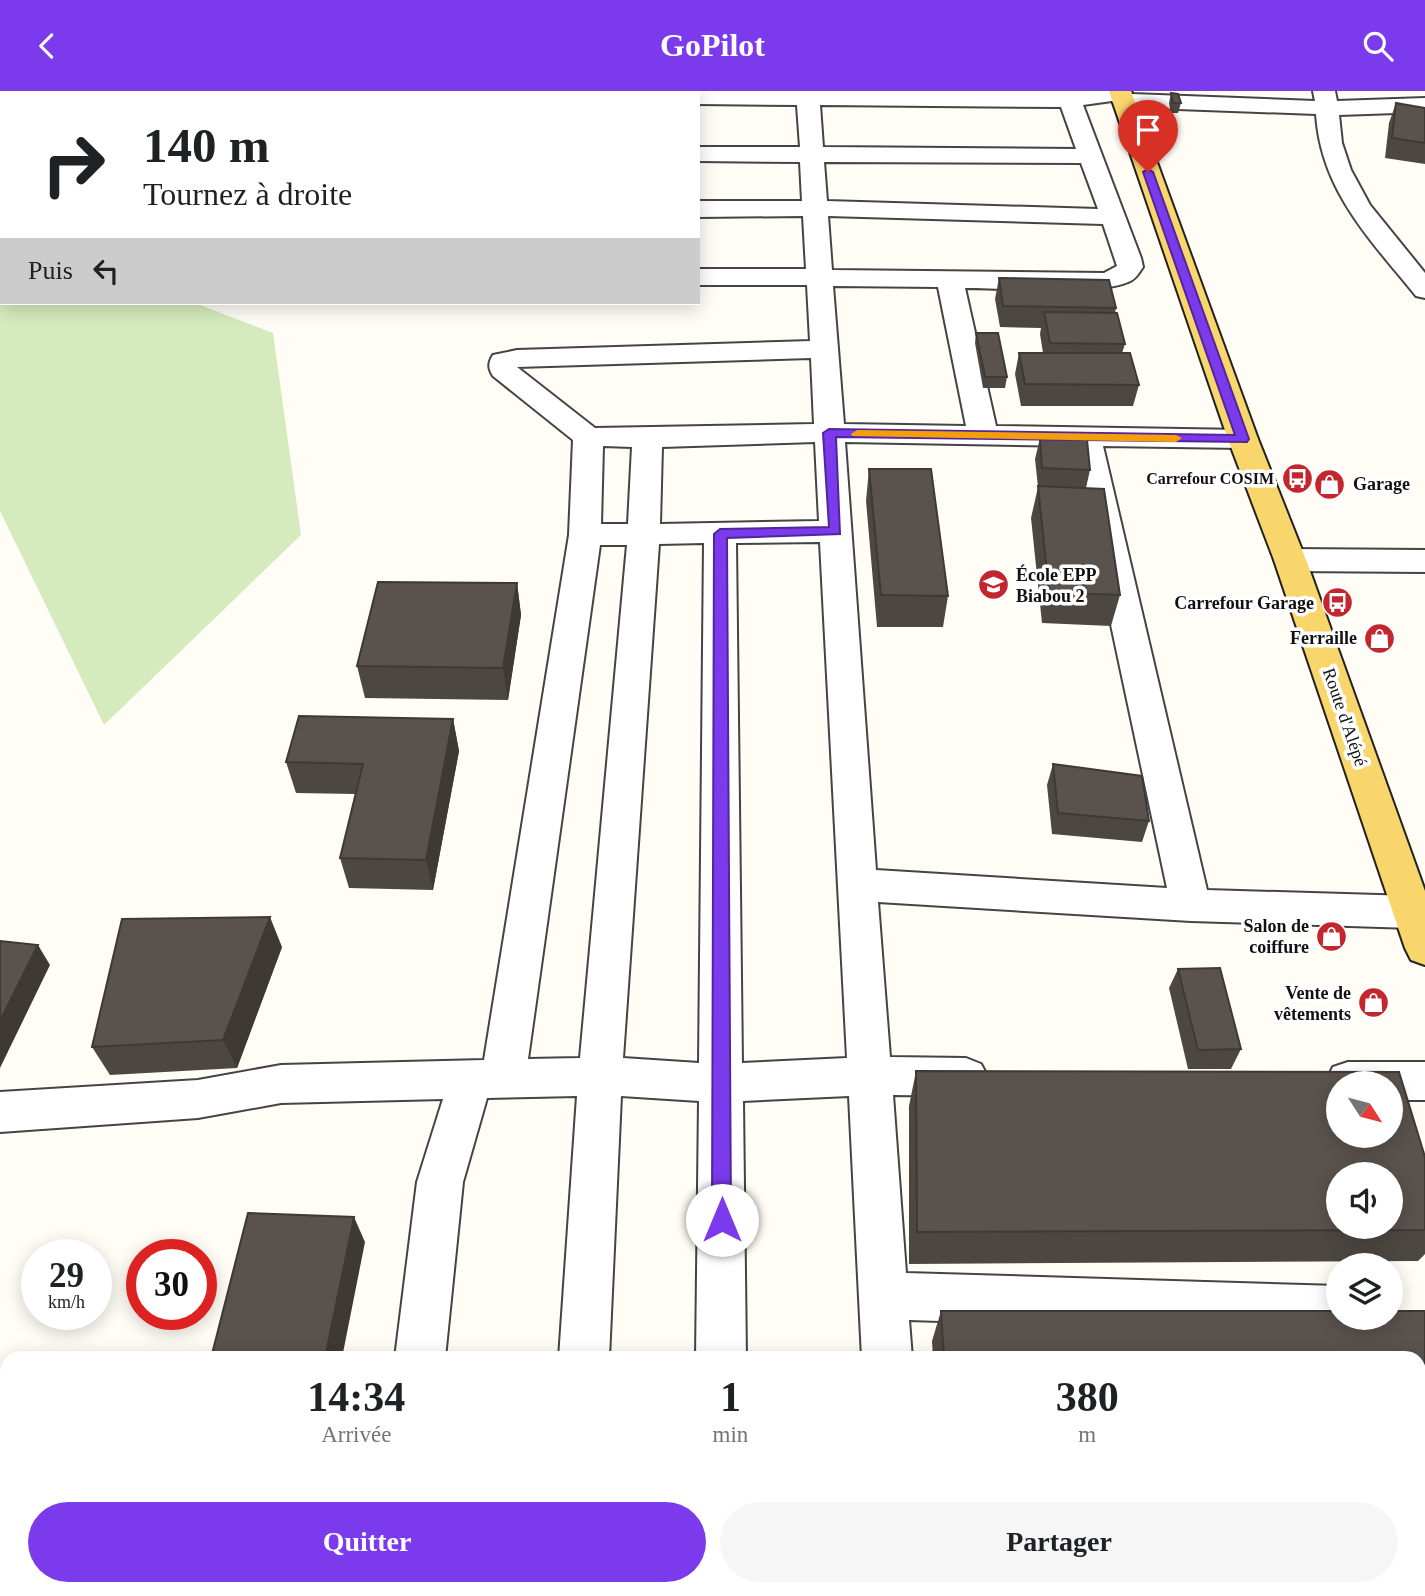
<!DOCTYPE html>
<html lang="fr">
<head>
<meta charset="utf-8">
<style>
  body { margin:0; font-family:Georgia,serif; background:#f6f6f6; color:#202124; height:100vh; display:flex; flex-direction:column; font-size:26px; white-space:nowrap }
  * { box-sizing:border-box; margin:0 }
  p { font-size:23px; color:#757577 }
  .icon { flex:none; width:38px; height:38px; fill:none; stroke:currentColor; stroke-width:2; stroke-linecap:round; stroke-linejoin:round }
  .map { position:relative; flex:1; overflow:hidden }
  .drawer { position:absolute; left:0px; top:1260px; width:1426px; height:245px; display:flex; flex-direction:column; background:#fff; border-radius:21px 21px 0 0; box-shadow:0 4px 18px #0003 }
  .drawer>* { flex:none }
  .hud { position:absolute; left:0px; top:0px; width:700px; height:214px; box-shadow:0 4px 18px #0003; background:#fff; color:#202124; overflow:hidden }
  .needle { width:46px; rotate:126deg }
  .buttons { position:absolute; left:1326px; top:980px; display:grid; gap:14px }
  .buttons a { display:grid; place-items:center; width:77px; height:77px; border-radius:50%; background:#fff; box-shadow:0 4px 18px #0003; font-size:35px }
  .speed { position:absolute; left:21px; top:1148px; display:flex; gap:14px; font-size:35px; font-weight:700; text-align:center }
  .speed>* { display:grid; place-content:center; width:91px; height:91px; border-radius:50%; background:#fff; box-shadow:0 4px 18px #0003; line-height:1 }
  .speed small { font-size:18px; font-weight:400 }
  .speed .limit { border:10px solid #d22; background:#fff; color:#111 }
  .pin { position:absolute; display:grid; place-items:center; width:60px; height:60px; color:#fff; margin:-72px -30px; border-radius:50% 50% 50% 0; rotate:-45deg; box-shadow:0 0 7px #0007 }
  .pin .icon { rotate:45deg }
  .me { position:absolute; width:77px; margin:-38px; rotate:0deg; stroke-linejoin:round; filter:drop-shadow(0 0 5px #0008) }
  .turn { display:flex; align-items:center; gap:24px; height:147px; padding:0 28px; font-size:32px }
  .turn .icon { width:91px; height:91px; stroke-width:2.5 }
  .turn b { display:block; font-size:49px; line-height:60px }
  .then { display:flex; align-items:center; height:66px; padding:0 28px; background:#0003; gap:14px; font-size:26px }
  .eta { display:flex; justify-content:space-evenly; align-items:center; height:119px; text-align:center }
  .eta b { font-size:42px; font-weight:700; line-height:49px }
  .cta { display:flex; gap:14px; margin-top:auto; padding:14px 28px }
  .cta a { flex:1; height:80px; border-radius:42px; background:#7c3aed; color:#fff; font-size:28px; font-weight:700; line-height:80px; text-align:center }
  .cta a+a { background:#f6f6f6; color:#202124 }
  header { display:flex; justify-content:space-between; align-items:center; height:91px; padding:0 28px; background:#7c3aed; color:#fff; font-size:32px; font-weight:700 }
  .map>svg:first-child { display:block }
  .green { fill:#d5ebbd }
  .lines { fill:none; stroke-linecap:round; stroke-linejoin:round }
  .minor-casing { stroke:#444; stroke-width:4 }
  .major-casing { stroke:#222; stroke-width:4 }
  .minor { fill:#fff; fill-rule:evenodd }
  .major { fill:#f9d66b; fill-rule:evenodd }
  .wall { fill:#4d4742 }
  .shaded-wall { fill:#3f3936 }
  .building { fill:#5a524d; stroke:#3f3936; stroke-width:2; fill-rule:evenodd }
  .route { fill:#7c3aed; stroke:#51269a; stroke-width:2 }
  .slow { fill:#f59e0b }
  .labels { text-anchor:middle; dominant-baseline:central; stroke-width:7; stroke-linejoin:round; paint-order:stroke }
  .far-poi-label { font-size:16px; font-weight:bold; fill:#111; stroke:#fff; text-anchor:end }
  .poi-label { font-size:18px; font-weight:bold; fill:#111; stroke:#fff; text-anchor:end }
  .street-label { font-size:18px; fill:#111; stroke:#fff }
</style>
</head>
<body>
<header><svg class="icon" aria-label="back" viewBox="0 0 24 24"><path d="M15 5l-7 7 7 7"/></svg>GoPilot<svg class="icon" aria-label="search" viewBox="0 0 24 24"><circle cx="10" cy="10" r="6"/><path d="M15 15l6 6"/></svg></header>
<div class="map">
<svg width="1425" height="1505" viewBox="0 0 1425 1505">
  <rect width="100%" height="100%" fill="#fffdf5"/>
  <path class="green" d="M0,137L2,212H195L273,242L301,444L104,634L0,420Z"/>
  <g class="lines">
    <defs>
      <path id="minor" d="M259,0H281V2H259Z
        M320,0H342L319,2Z
        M377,0H399V2H377Z
        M440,0H462L439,2Z
        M695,0H1131L1132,3L1315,10L1313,0H1335L1337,10L1425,7V21L1339,24L1342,52L1351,79L1370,114L1425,182V207L1416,205C1370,148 1321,100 1316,23L1123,16L1115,14L1112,10L1083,14L1141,167L1143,176C1139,182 1135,189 1128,191C1096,205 1004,197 965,197L996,335L1243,339L1254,342L1258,348L1254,354L1243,357L1103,355L1207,799L1412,805L1425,809V833L1412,837L1191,830L878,811L890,966L966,967L981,973L988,986L981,999L966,1005L893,1004L906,1182L1339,1195V1227H1360L1356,1236L1339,1243L909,1229L912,1267H862L849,1005L743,1010L746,1267H696L699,1010L621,1005L609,1267H559L577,1005L487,1007L463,1091L445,1267H395L417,1091L443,1008L281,1012L198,1027L0,1041V1001L198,989L281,974L484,969L569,444L573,349L493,285C488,277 488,272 493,264L517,259L810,250L807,194H698V178H806L803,125L698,126V110H802L800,71L698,70V56H800L797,14L698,13V2H690ZM820,14L1061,16L1076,58L823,56ZM824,71L1081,72L1098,118L827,110ZM828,125L1103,133L1117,175L1104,182L832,179ZM833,195L938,196L966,335L844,333ZM811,267L814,333L595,337L517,276ZM815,351L819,430L660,433L662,356ZM845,351L1073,355L1167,797L876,779ZM603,355L632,356L628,433H601ZM820,451L847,967L742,972L736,452ZM704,452L699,972L623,967L659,453ZM600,454H627L580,967L528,968Z
        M0,40H2V54H0Z
        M1290,458L1425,459V481L1290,480L1279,477L1274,469L1279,461Z
        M1348,971H1425V1009H1391V992H1339V1006L1333,1004L1326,990L1333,976Z
        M0,1356H7V1408H0Z
        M1419,1479L1425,1481V1505H1154L1157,1498H1419Z"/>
      <path id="major" d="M1109,0H1131L1258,348L1306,469L1425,800V874L1411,869L1405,857L1274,469L1228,348Z"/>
    </defs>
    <use href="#minor" class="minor-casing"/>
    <use href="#major" class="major-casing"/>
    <use href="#minor" class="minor"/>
    <use href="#major" class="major"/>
  </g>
  <path class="wall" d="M124,0H196L197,1L124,2Z
    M1171,2L1181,12L1178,22H1171L1169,12Z
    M1396,12L1425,17V73L1385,67L1389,32Z
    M999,187L1116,217L1115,222L1125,253L1122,262L1139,294L1133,315H1021L1015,283L1019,262H1043L1040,243L1041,237L1000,236L995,208Z
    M976,242L1007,286L1005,297H983L975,252Z
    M1040,347L1090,379L1086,397L1120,504L1111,535L1042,532L1031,427L1038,396L1035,368Z
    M869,378L948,505L943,536H877L866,410Z
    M517,492L521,524L508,609L365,607L357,575Z
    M453,628L459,660L433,799L349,797L340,767L355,703L296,702L286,671Z
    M1053,673L1149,730L1142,751L1052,743L1047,694Z
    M282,856L237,977L110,984L92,956Z
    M1178,878L1241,958L1231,978H1188L1169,897Z
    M916,980L1425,1066V1163L1418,1170L909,1173V1015Z
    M941,1220H1425V1471H1419V1267H933L932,1250Z"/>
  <path class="shaded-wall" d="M0,0L2,5V10L0,13Z
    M187,0H196L197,1L188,2Z
    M517,492L521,524L508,609L503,577Z
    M453,628L459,660L433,799L426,769Z
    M270,826L282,856L237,977L223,949Z
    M38,854L50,874L0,977V930Z
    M354,1126L365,1151L342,1267H325Z"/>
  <path class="building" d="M55,0H115L114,2H54Z
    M1171,2L1178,3L1181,12H1173Z
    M1396,12L1425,17V52L1392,47Z
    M999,187L1109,189L1116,217L1003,215Z
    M1044,221L1117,222L1125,253L1050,252Z
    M976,242H998L1007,286H985Z
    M1019,262H1130L1139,294L1025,293Z
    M1040,347L1087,349L1090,379L1042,377Z
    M869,378H931L948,505L881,504Z
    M1038,395L1104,398L1120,504L1049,501Z
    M378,491L517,492L503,577L357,575Z
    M299,625L453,628L426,769L340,767L363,673L286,671Z
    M1053,673L1142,685L1149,730L1058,722Z
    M270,826L223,949L92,956L122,828Z
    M0,850L38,854L0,930Z
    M1220,877L1241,958L1198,959L1178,878Z
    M916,980L1399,981L1425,1066V1139L917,1141ZM1339,992H1391V1045H1339ZM1339,1083H1391V1136H1339Z
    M248,1122L354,1126L325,1267H211Z
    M941,1220H1339V1227H1391V1220H1425V1448L1419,1447V1267H944Z"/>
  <path class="route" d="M1148,78L1153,81L1249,348L1247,351L836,346L840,443L727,447L731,1129L728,1136L722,1138L715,1136L712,1129L714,443L720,438L829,436L823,342L829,338L1235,344L1143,81Z"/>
  <path class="slow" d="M857,339L1176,344L1182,347L1176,351L852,345L851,343Z"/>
  <defs>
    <symbol id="bus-disc" viewBox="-11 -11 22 22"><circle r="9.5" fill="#c4262e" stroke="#fff"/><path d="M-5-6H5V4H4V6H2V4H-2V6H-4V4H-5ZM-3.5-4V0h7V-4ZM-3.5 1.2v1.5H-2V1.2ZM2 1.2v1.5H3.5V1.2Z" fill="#fff"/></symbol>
    <symbol id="shop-disc" viewBox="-11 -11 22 22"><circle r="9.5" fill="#c4262e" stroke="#fff"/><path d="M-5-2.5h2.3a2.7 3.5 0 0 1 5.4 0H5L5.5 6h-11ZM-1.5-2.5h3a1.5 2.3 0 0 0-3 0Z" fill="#fff"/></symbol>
    <symbol id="school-disc" viewBox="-11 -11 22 22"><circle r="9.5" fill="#c4262e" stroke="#fff"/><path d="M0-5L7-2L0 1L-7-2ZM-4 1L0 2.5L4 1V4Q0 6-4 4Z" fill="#fff"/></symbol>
  </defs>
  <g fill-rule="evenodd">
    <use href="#bus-disc" x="1280" y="370" width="35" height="35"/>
    <use href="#shop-disc" x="1312" y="376" width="35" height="35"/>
    <use href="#school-disc" x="976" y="476" width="35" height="35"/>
    <use href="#bus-disc" x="1320" y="494" width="35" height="35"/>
    <use href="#shop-disc" x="1362" y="530" width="35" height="35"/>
    <use href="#shop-disc" x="1314" y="828" width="35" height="35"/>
    <use href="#shop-disc" x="1356" y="894" width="35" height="35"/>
  </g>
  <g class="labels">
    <g class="far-poi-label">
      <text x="1274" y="387">Carrefour COSIM</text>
    </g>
    <g class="poi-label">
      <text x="1353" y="393" text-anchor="start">Garage</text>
      <text x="1016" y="484" text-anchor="start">École EPP<tspan x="1016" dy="21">Biabou 2</tspan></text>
      <text x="1314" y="512">Carrefour Garage</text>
      <text x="1357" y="547">Ferraille</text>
      <text x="1309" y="835">Salon de<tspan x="1309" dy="21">coiffure</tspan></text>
      <text x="1351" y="902">Vente de<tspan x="1351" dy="21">vêtements</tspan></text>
    </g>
    <g class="street-label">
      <text transform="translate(1345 626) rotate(71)">Route d'Alépé</text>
    </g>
  </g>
</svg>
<div class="buttons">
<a><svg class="needle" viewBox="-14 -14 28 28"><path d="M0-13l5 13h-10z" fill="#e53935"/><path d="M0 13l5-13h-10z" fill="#757577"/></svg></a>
<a><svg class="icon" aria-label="sound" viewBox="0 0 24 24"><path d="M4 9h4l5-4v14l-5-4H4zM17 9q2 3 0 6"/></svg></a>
<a><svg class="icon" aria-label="layers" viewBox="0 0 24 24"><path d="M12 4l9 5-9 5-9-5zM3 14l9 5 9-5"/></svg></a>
</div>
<div class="speed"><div>29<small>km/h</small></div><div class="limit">30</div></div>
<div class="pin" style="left:1148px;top:81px;background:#d93025"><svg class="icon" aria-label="arrive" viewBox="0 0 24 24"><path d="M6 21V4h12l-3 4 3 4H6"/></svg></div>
<svg class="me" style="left:722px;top:1129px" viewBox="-20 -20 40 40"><circle r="19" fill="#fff"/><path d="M0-13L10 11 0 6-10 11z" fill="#7c3aed"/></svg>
<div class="hud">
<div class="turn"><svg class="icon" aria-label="right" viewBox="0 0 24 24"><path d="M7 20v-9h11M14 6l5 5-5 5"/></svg><div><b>140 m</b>Tournez à droite</div></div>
<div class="then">Puis<svg class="icon" aria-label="left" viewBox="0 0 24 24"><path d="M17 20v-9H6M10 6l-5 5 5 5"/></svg></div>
</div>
<section class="drawer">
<div class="eta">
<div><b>14:34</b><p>Arrivée</p></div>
<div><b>1</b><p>min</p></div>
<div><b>380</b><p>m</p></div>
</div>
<div class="cta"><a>Quitter</a><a>Partager</a></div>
</section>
</div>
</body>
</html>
